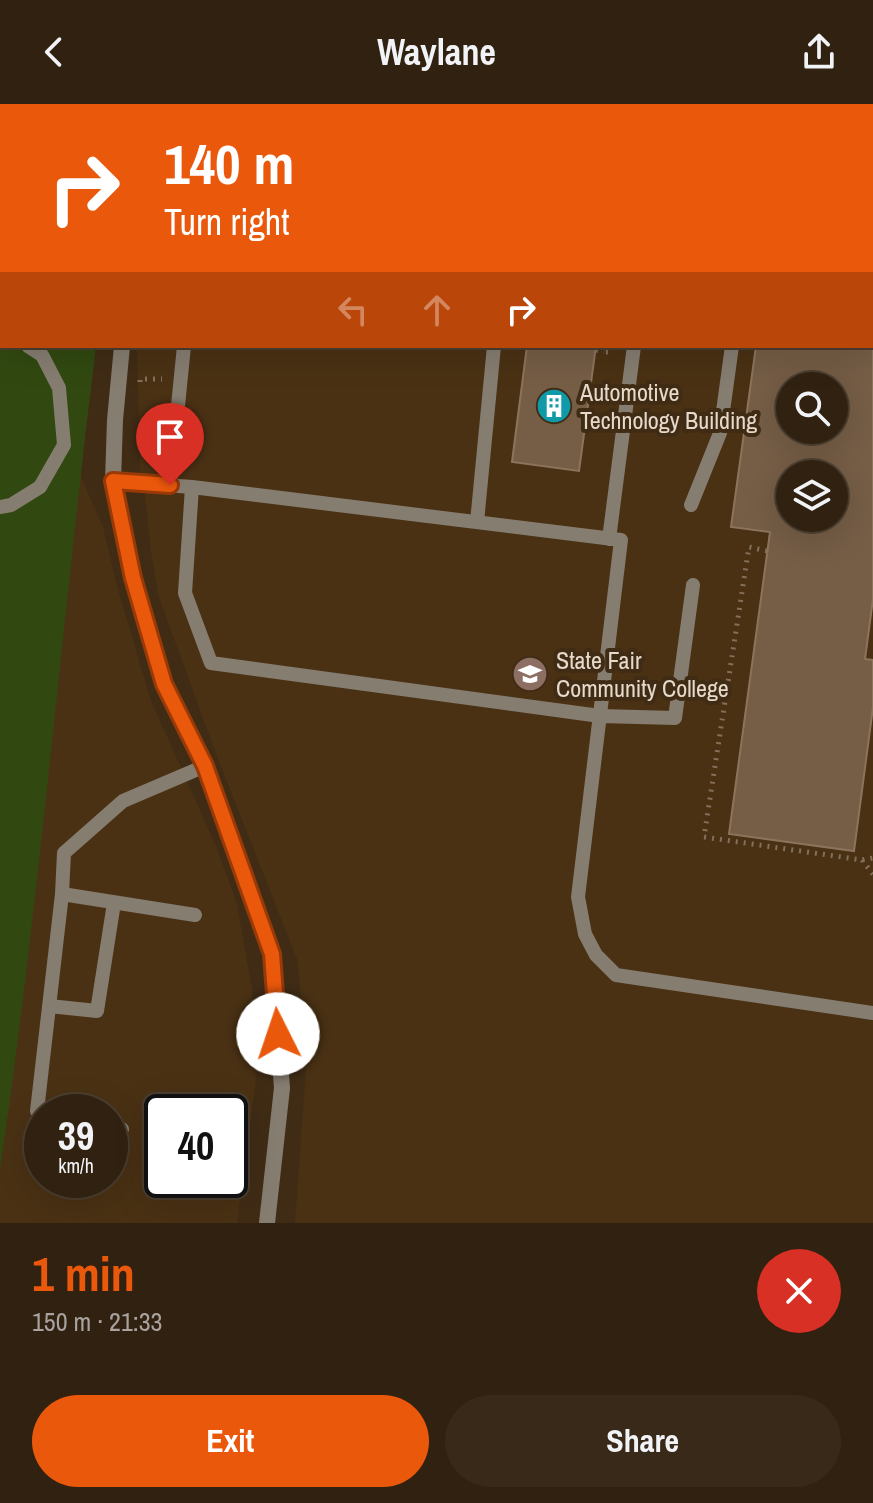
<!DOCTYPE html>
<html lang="en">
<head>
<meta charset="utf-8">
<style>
  body { margin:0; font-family:"Archivo Narrow",sans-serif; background:#382919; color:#f1f3f6; height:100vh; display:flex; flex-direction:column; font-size:30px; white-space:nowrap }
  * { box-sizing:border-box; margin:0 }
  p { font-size:26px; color:#a8a39f }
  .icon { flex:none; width:44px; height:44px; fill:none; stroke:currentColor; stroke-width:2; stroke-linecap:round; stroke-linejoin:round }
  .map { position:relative; height:1119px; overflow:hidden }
  .drawer { display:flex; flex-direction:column; background:#302110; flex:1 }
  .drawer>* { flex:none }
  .banner { position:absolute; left:0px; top:0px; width:874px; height:244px; box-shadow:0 8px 32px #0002,0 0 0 2px #4b3e30; background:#ea580c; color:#fff; overflow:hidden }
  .controls { position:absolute; left:776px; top:268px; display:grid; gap:16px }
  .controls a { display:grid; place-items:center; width:72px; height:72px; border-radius:50%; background:#302110; box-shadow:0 8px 32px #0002,0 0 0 2px #4b3e30; font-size:40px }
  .speed { position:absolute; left:24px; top:990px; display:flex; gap:16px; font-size:40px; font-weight:700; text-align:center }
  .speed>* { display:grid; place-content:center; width:104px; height:104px; border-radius:50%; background:#302110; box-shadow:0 8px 32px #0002,0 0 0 2px #4b3e30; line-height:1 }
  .speed small { font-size:20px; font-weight:400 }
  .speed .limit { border:4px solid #111; border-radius:12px; background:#fff; color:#111 }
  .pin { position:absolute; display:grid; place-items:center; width:68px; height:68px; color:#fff; margin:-82px -34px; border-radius:50% 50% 50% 0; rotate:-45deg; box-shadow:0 0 8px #0007 }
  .pin .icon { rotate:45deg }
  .me { position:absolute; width:88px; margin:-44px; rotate:356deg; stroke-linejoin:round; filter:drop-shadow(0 0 6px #0008) }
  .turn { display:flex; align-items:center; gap:28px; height:168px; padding:0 32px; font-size:36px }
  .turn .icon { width:104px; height:104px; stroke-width:2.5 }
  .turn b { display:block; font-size:56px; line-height:68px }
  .lanes { display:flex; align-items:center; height:76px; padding:0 32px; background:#0003; justify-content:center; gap:40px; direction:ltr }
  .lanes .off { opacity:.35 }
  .round { display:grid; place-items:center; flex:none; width:84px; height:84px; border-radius:42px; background:#382919 }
  .headline { display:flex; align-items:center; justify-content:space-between; height:136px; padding:0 32px }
  h1 { font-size:48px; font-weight:700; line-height:60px; color:#ea580c }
  .button { display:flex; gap:16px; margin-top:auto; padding:16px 32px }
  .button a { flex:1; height:92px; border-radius:48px; background:#ea580c; color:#fff; font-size:32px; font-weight:700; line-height:92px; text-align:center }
  .button a+a { background:#382919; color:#f1f3f6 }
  header { display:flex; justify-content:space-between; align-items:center; height:104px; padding:0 32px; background:#302110; font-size:36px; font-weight:700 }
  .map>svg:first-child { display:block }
  .built { fill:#4a3114; fill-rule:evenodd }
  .green { fill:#314911 }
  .building { fill:#755d46; stroke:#8c745c; stroke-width:2; fill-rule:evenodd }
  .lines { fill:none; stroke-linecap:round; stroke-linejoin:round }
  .path { stroke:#81705c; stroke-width:5; stroke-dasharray:2 6; stroke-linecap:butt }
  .service { stroke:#857d70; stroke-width:14 }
  .tertiary { stroke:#857d70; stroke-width:16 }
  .route-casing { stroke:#983908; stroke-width:20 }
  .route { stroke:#ea580c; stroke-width:14 }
  .labels { text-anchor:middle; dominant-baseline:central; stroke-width:8; stroke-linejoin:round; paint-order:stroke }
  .poi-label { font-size:24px; fill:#e7dacc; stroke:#402c15; text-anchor:start }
</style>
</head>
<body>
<header><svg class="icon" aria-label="back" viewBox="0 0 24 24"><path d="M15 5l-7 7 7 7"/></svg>Waylane<svg class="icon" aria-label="share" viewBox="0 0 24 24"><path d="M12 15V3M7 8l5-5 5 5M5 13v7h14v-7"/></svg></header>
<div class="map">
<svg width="873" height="1119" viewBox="0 0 873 1119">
  <rect width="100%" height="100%" fill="#402c15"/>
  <path class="built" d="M167,0H873V1119H295L307,950L297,855L215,647L159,493L151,448L145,391L140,364L137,245L138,242H872V2H167ZM790,282H834V326H790ZM790,370H834V414H790Z
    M80,371L103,423L117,482L151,597L216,742L237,800L252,885L256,975L237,1119H0V1040ZM42,1008H110V1076H42ZM162,1008H230V1076H162Z"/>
  <path class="green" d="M0,0H125V2H2V242H96C62,516 40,792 0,1066Z"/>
  <path class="building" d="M527,242H596L579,367L512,358Z
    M756,242H873V495L865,555L873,556V603L854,747L729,730L770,428L731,423ZM790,282H834V326H790ZM790,370H834V414H790Z"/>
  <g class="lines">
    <path class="path" d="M551,2L552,0
      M872,77L873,78
      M605,242L604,248H614
      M596,246L604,248
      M140,278V275H162
      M767,447L749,443L704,733L862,756L873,754
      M862,756L873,770"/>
    <path class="service" d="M473,2V0
      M763,2V0
      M872,46H873
      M0,90L2,91
      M0,225L2,226
      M113,377L192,383
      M170,381L184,242
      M691,401L720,329L732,242
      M0,403L11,401L40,383L64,341L59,284L42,251L28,242
      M477,418L494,242
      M609,435L634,242
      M693,481L675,614L600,612L211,559L185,489L192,383L621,436L578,793L585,830L596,851L616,871L873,909
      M62,790L195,811
      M49,902L97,907L114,799
      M43,1008L37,1007L62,790L64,749L123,697L205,662
      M110,1022L122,1025"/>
    <path class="tertiary" d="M148,2L149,0
      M122,242L115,316L113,377L133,474L164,580L205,662L272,850L282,984L267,1119"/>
  </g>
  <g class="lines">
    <defs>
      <path id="route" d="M170,381L113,377L133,474L164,580L205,662L272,850L278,930"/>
    </defs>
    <use href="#route" class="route-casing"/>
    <use href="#route" class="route"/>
  </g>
  <defs>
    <symbol id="building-disc" viewBox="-11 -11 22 22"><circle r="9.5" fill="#0f9aa8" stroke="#402c15"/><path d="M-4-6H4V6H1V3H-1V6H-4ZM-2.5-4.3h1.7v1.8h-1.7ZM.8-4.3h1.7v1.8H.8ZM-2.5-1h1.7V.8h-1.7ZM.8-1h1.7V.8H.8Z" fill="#fff"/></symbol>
    <symbol id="university-disc" viewBox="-11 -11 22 22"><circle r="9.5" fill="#8d6e63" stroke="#402c15"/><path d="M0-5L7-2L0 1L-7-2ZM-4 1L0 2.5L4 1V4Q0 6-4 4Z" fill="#fff"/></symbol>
  </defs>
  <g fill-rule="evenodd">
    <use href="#building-disc" x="534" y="282" width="40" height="40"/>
    <use href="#university-disc" x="510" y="550" width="40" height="40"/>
  </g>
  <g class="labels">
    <g class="poi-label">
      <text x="580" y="288">Automotive<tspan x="580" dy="28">Technology Building</tspan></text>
      <text x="556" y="556">State Fair<tspan x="556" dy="28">Community College</tspan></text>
    </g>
  </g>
</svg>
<div class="controls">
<a><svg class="icon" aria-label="search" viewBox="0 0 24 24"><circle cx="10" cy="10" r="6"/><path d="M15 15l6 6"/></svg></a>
<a><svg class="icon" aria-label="layers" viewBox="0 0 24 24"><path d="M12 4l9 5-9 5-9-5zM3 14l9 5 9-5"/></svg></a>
</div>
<div class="speed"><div>39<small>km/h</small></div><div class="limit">40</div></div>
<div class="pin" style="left:170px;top:381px;background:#d93025"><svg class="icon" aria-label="arrive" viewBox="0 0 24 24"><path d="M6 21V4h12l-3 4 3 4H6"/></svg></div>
<svg class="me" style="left:278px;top:930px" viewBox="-20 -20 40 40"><circle r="19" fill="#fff"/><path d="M0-13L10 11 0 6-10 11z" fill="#ea580c"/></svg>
<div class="banner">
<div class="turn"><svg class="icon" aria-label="right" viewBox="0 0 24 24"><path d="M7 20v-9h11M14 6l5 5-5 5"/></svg><div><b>140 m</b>Turn right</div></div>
<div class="lanes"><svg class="icon off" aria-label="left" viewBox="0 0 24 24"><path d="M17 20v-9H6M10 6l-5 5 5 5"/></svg><svg class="icon off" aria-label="ahead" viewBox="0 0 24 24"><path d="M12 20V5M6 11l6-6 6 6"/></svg><svg class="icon" aria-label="right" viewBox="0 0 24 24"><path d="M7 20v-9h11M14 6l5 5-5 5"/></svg></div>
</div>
</div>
<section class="drawer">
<div class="headline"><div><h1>1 min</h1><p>150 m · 21:33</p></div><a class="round" style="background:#d93025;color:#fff"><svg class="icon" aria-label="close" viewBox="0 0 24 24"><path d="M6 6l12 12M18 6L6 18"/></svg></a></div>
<div class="button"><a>Exit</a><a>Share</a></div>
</section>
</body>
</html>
